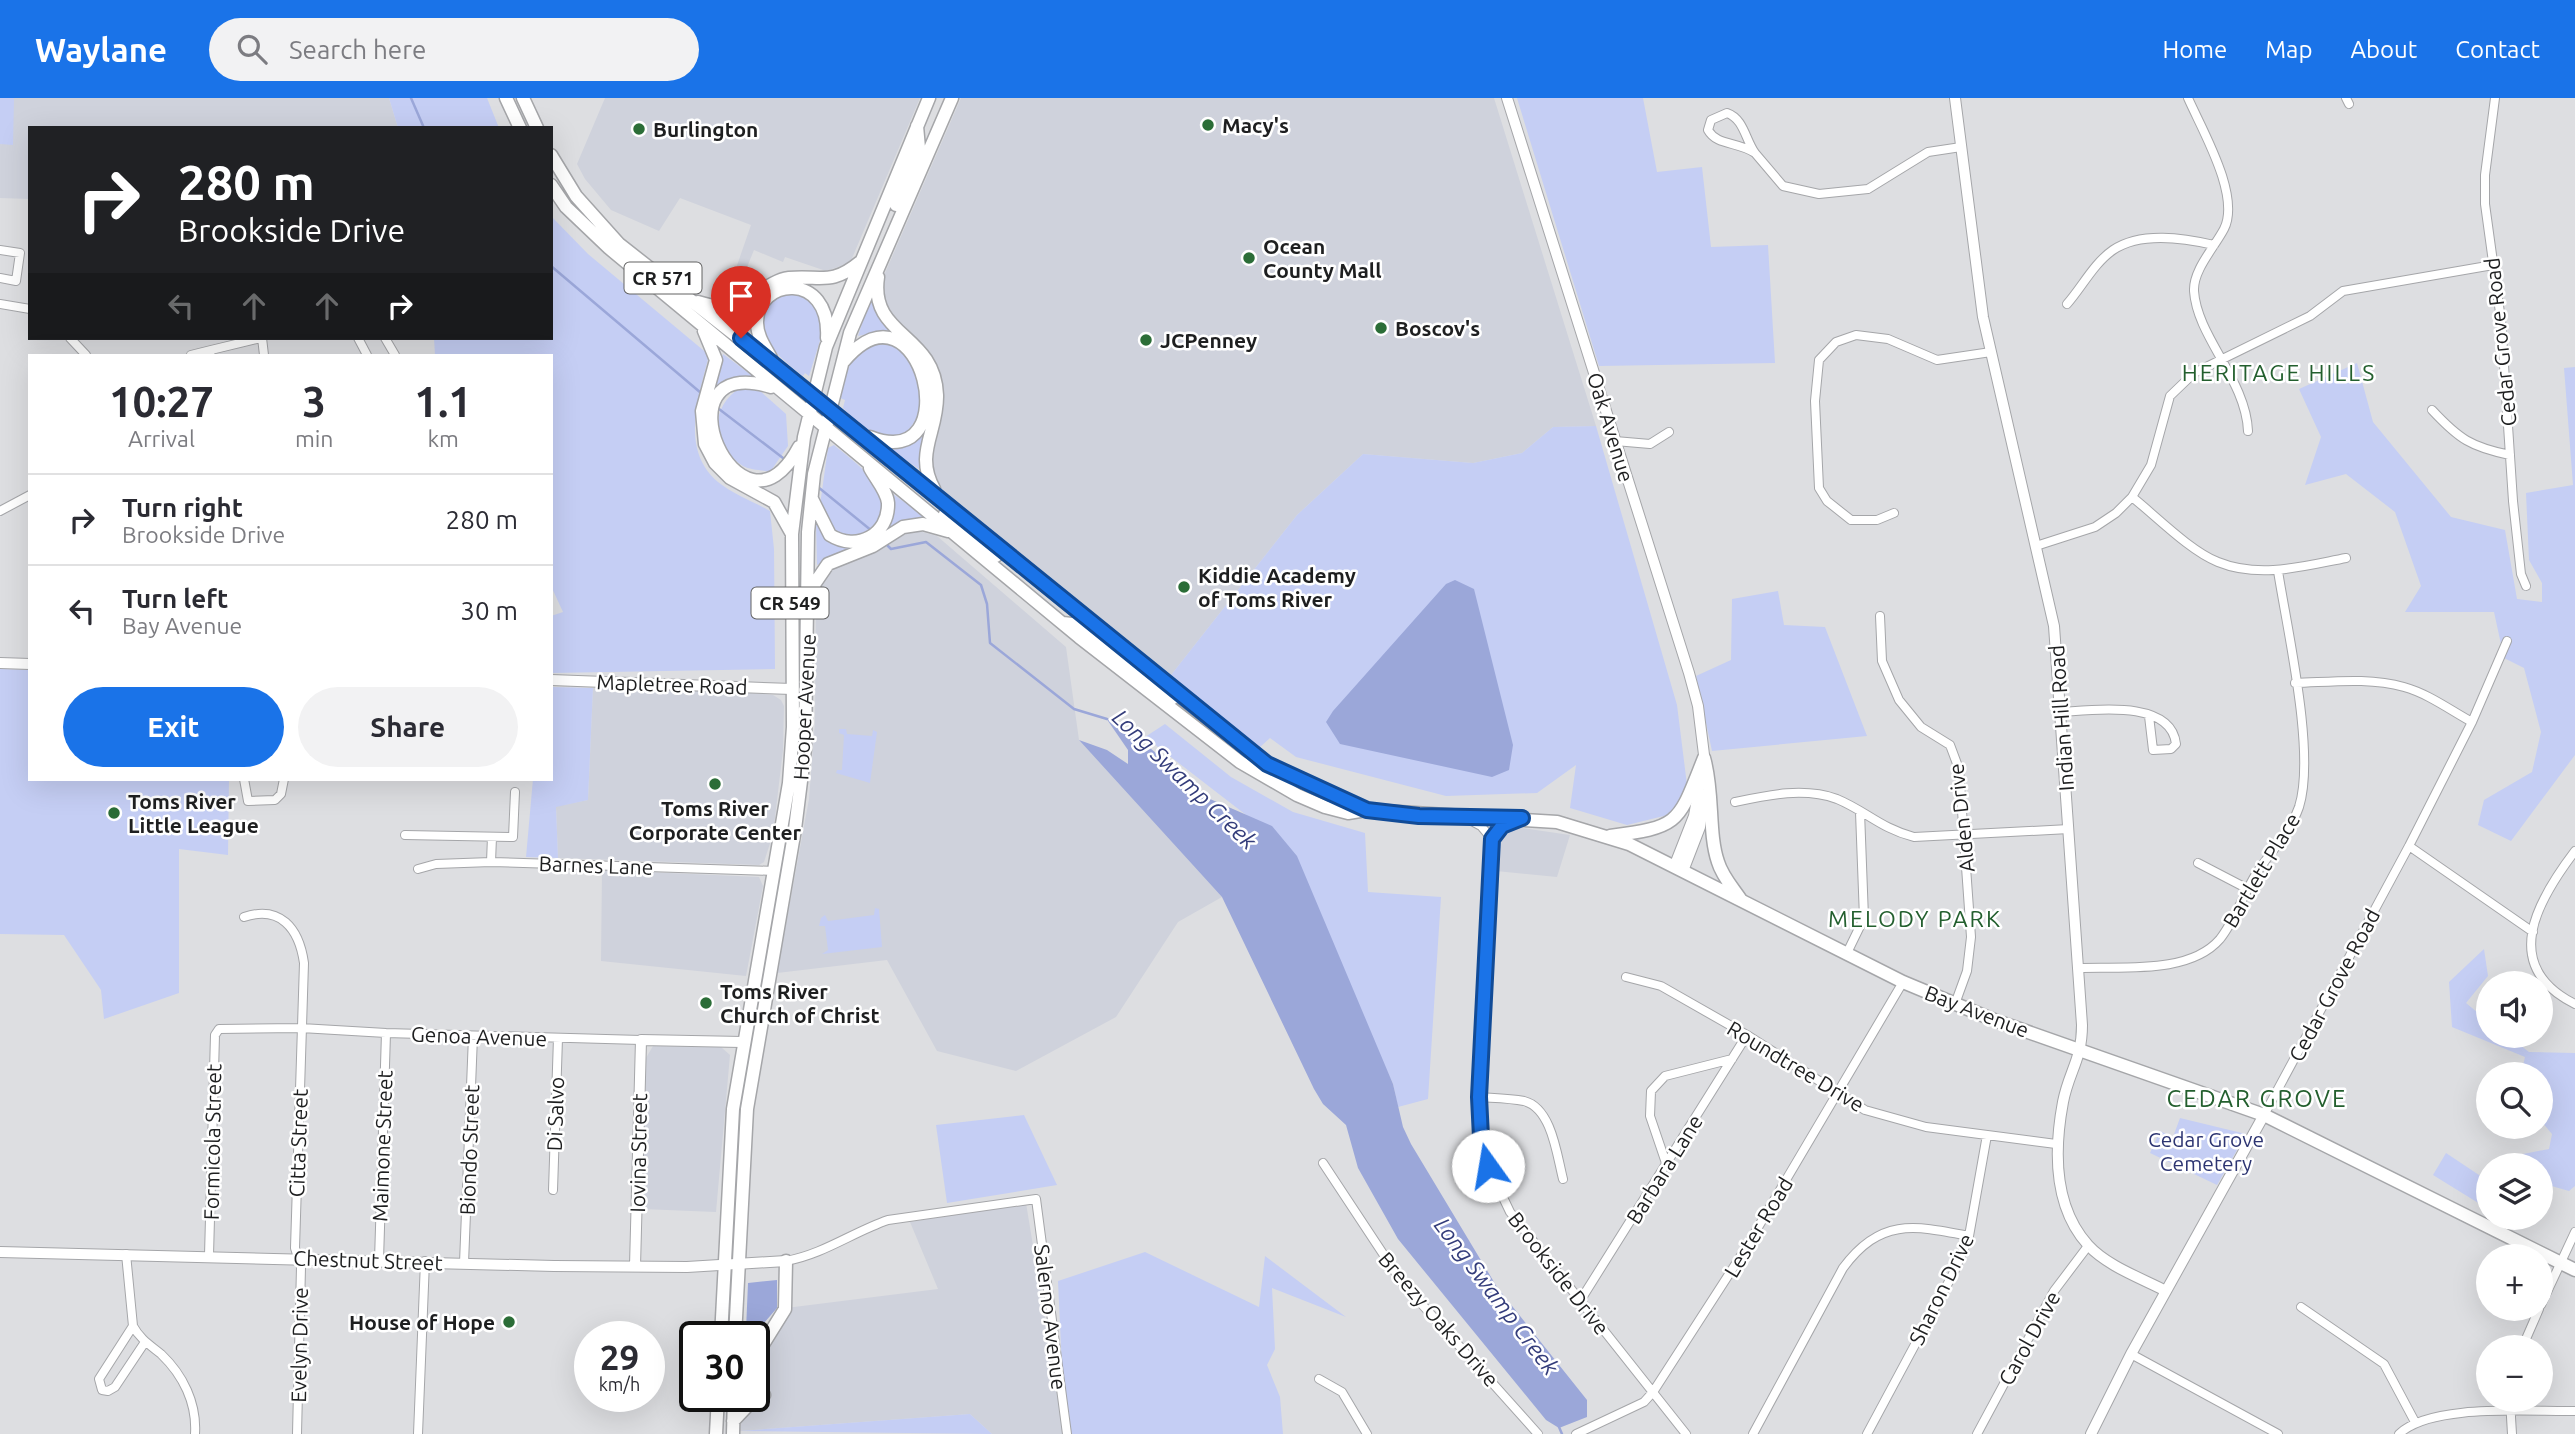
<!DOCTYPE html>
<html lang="en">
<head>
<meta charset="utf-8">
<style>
  body { margin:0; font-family:Ubuntu,sans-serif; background:#f2f2f3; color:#2b2b33; height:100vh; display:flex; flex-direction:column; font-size:26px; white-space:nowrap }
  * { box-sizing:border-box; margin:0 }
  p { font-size:23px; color:#7c7c81 }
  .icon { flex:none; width:38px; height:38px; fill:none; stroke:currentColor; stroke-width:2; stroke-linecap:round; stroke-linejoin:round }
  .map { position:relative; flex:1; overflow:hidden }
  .side { position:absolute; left:28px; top:256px; width:525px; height:427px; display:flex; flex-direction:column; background:#fff; border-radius:0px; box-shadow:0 7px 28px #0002 }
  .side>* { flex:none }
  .guide { position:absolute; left:28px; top:28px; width:525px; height:214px; border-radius:0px; box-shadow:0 7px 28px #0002; background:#202124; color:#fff; overflow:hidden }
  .buttons { position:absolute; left:2476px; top:873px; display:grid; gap:14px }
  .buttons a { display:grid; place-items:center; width:77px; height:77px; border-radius:50%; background:#fff; box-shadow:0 7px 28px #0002; font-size:35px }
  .speed { position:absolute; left:574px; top:1223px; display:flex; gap:14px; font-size:35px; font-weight:700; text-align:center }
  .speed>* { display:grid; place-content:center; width:91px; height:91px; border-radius:50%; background:#fff; box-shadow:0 7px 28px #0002; line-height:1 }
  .speed small { font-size:18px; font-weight:400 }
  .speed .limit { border:4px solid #111; border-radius:10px; background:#fff; color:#111 }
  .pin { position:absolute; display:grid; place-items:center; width:60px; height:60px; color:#fff; margin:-72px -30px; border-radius:50% 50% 50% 0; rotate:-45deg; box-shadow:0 0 7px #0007 }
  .pin .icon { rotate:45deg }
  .me { position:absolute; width:77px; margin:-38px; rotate:347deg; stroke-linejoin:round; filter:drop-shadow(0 0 5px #0008) }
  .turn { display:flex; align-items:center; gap:24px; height:147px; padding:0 35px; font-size:32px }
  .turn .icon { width:91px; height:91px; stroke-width:2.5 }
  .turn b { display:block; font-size:49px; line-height:60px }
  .lanes { display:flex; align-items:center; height:66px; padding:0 35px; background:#0003; justify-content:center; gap:35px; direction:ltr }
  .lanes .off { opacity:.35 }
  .eta { display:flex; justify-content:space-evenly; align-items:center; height:119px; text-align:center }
  .eta b { font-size:42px; font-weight:600; line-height:49px }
  .primary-button { display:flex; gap:14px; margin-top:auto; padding:14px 35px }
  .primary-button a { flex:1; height:80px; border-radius:42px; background:#1a73e8; color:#fff; font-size:28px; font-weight:600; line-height:80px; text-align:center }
  .primary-button a+a { background:#f2f2f3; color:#2b2b33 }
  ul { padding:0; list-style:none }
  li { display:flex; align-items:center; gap:21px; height:91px; padding:0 35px; border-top:2px solid #e1e1e2 }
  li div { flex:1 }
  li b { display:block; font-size:26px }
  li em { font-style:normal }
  header { display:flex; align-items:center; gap:42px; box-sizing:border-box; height:98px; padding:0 35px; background:#1a73e8; color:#fff }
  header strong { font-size:33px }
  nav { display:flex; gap:38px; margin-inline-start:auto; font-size:24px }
  .search { width:490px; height:63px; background:#f2f2f3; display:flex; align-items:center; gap:18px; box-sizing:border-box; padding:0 24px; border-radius:38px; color:#7c7c81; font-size:26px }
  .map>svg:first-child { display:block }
  .built { fill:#cfd2dc }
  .green { fill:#c5cef4 }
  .water { fill:#9ba7d9 }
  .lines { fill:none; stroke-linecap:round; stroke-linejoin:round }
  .stream { stroke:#9ba7d9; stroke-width:2.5 }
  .minor-casing { stroke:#a5a6a9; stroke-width:10 }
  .tertiary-casing { stroke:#a5a6a9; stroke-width:12 }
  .primary-casing { stroke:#a5a6a9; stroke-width:15 }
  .minor { stroke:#fff; stroke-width:8 }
  .tertiary { stroke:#fff; stroke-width:10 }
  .primary { stroke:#fff; stroke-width:12 }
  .route-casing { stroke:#114b97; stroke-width:18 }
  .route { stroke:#1a73e8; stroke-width:12 }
  .poi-dot { fill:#2b6d37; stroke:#fff; stroke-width:2.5 }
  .labels { text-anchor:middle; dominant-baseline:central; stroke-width:5; stroke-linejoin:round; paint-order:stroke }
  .shield { fill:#fff; stroke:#626263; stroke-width:2 }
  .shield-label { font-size:19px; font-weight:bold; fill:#1e1f20 }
  .poi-label { font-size:21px; font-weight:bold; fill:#1e1f20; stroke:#fff; text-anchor:start }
  .street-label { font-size:21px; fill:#1e1f20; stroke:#fff }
  .park-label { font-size:21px; fill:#2d3572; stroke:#fff }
  .neighbourhood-label { font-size:23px; letter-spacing:2px; fill:#235f2e; stroke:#fff }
  .water-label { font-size:23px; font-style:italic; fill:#343d7b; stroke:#fff }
  .quarter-label { font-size:24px; letter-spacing:2px; fill:#235f2e; stroke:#fff }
</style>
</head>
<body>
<header>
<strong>Waylane</strong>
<div class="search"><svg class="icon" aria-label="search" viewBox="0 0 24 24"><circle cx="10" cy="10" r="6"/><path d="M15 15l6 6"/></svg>Search here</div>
<nav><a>Home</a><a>Map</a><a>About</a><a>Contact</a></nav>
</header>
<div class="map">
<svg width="2575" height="1336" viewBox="0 0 2575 1336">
  <rect width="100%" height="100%" fill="#dddee1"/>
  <path class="built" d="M0,0H389L398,30H30V101L0,100Z
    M605,0H920L850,165L826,173L785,159L783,164L754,152L743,179L734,176L751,127L680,100L659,133L611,112L585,81L577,66Z
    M961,0H1494L1596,328L1553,329L1522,355L1473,365L1363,356L1297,417L1171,577L936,388L890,218L879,189Z
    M915,432L937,438L1066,549L1079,642L1222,799L1178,824L1116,919L1016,973L937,953L887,862L777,875L809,701L815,624L816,496L828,471Z
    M593,590L738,594L773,597L781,602L784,608L783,652L773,736L764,764L759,767L558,760L556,708L588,702Z
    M1515,729L1570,737L1557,779L1496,773L1499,738L1508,730Z
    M602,772L759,779L763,788L746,878L601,863Z
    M653,948L721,949L730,957L716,1114L642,1111L646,960Z
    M1026,1105L1064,1336H992L970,1316L740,1333L746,1299L754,1298V1262L786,1210L938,1191L910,1124Z"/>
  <path class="green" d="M0,0H14L13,47L0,46Z
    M389,0H487L499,30H398Z
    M1517,0H1643L1657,74L1702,69L1711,149L1768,147L1775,265L1599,268Z
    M551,118L588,156L709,257C699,298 679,351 718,384C733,396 754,404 770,413L774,451L775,571L551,575V518L563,514L551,488V257H435L434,240H551Z
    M781,196H803L816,205L823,233L809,278L805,275L803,278C775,256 738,226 781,196Z
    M871,198L878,217L900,239L876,234L858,238Z
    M867,245C873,245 883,243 889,245C946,261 924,397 843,310L845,302L840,300C846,274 848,264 867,245Z
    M723,256L754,279L730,282L711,296Z
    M2357,265L2373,324L2451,419L2505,432L2517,501L2542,504V485L2529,462L2526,395L2573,387L2564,270L2575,269V657L2511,743L2478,727L2484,702L2532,674L2541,634L2524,570L2504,560L2494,514H2405L2421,488L2395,414L2346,376L2305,387L2321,339L2299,291Z
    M741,289L759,292L786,316L788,348L770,374C762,372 750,372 743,368C710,349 709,309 741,289Z
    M928,325L919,371L883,347L926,325Z
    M1596,328L1677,607L1687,687L1672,716L1627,727L1570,710L1576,667L1537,695L1446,698L1296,659L1270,640L1259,650L1171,577L1297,417L1363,356L1473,365L1522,355L1553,329Z
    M834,347C854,364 902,396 876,427C865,440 851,438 835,435L820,407L828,350Z
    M893,396L928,421L880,438L892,397Z
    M816,424H817L859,447L817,467Z
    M1778,493L1784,527L1825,529L1867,638L1712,653L1696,578L1731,562L1732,501Z
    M0,571L30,572V681H229L228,757L179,751V895L104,921L101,892L64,837L0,836Z
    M551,589L593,590L588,702L556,709L558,760L526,759L533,681H551Z
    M1165,626L1231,679L1293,714L1365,735L1368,794L1441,799L1428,1001L1398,1009L1393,986L1285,747L1145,639Z
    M839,631H846L847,636L872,638L873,632L877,634L870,685L836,675L837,672H842L844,637L839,635Z
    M875,810L879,811L882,849L822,856L828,852L825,828H819L821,820L825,817L828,823L874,817Z
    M2484,851L2488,878L2466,905L2488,923V938H2508L2529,954L2575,955V1088L2569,1093L2541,1085V1068L2513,1067L2523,1056L2549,1051L2552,1036L2541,1023V976H2521L2525,959L2452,929L2449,884Z
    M1024,1017L1057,1087L947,1105L936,1027Z
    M2180,1020L2246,1036L2217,1087L2150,1055L2160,1033L2173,1039Z
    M2446,1055L2488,1083V1111L2433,1077Z
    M1145,1154L1259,1209L1265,1158L1346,1219L1272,1190L1275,1251L1267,1267L1280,1299L1283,1336H1065L1058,1183Z
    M970,1316L992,1336L740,1333Z"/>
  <path class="water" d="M1455,482L1474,491L1513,647L1509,672L1492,679L1340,646L1326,624L1333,613L1446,486Z
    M1106,620L1150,650L1210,701L1272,728L1297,758L1393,986L1403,1029L1411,1046L1497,1189L1587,1302V1319L1559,1330L1546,1322L1398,1141L1358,1070L1346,1027L1323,1006L1314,991L1222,799L1079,642L1107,652L1128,666V652Z
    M777,1182V1210L758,1232H746L748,1185Z"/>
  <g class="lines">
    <path class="stream" d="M411,0L424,30
      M551,168L701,295
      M719,311L783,360
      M818,389L872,433
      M885,445L891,451L926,444L981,487L987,506L990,545L1074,611L1107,621
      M1559,1329L1562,1336"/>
    <defs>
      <path id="minor" d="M2188,0C2202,32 2241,98 2224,131C2214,150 2193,172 2194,193C2197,239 2246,282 2248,333
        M2346,0L2349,6
        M2495,0L2485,77V106L2501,222L2513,403L2521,476L2526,488
        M1727,15C1744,21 1745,41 1755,55C1737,43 1717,48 1708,32L1711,22Z
        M1755,55L1783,88L1819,96L1868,91L1928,54L1961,49
        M0,152L20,155L16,183L0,180
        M0,206L30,211
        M2067,206C2082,189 2094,165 2113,152C2141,133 2184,140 2214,147
        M70,240L86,257
        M262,240L264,257
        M358,240L367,257
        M385,240L395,257
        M191,257L211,252
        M210,257L211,252L261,240
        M2432,312C2459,341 2471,349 2510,357
        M1615,343L1650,346L1669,334
        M2132,399C2156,418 2190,453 2218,464C2260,481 2304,468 2346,460
        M0,413L30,397
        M1894,415L1877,422H1851L1827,403L1819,390L1815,303L1819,262L1836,244L1856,237L1888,241L1937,262L1991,254
        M2036,448L2095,429L2116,415L2132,399L2151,367L2170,298L2194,275L2310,218L2343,193L2493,167
        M1880,518L1882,563L1899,602L1921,629L1950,647L1959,671L1971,839L1967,873L1955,906
        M2295,585C2331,584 2369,579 2404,589C2429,596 2450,612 2472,624
        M2061,614C2094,612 2171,601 2176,646L2171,651L2153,652L2149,618
        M244,681L248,703L275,702L281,696L284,681
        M1735,704C1768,697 1804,689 1837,701C1866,713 1880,730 1914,739L2069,731
        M1468,721L1481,728L1492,741
        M1516,723L1502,728L1492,741L1479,999L1481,1039L1488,1068L1510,1114L1686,1336
        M405,737L513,739L515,694
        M2409,748L2533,834
        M2575,753C2537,803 2499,868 2575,906
        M491,764L492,739
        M2198,765L2248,791
        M418,771L436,766L491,764L775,773
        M244,819C280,807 299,830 304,865L295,1150L301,1169L297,1336
        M1846,857L1864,820L1860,714
        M2078,870C2121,868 2189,877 2220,841C2235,822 2243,797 2256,776C2270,754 2290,735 2299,709C2316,656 2287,531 2278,473
        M1626,879L1661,888L1747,937L1865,1012L1926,1029L2056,1046
        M1479,999C1493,1000 1509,1000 1524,1003C1552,1010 1557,1058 1563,1081
        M2264,1017L2409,748L2472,624L2507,543
        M1323,1065L1401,1183L1538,1336
        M1667,1068L1650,1018L1651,993L1665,978L1732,961
        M553,1092L558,940
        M126,1156L133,1228C140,1241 150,1247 161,1256C183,1277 197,1305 195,1336
        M209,1157L215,937L219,931L301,930L386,935L641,942
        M379,1162L386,935
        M786,1163C824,1156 853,1134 888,1122L1036,1101L1067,1336
        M464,1165L473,938
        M1580,1203L1747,937
        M2541,1207L2575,1134
        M2301,1209L2384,1266L2415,1324
        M133,1228L99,1281L102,1292L108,1293L115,1289L145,1244
        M2522,1250L2539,1211
        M2131,1256L2278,1336
        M1319,1281L1342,1294L1367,1336
        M2510,1302L2512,1336
        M418,1336L425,1163
        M1576,1336L1644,1304L1653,1294L1744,1153L1903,884
        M1753,1336L1843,1170C1880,1120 1913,1127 1969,1138
        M1867,1336L1954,1174L1969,1138L1987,1037
        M1977,1336L2054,1193L2088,1148
        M2399,1336C2431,1305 2530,1314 2575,1313"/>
      <path id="tertiary" d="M1507,0L1689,575L1698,608L1705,665
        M1955,0L1983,219L2054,528L2082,927C2082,962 2069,973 2063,1004C2054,1052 2053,1108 2088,1147C2107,1168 2141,1180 2166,1193
        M0,565L30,566
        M551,582L792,591
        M1674,769L1694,718L1702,674
        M1683,773L1700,729L1705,697
        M0,1154L554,1168L687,1169L786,1163
        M635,1168L641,942L742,944
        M2091,1336L2131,1256L2264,1017"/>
      <path id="primary" d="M506,0L520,30
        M523,0L537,30
        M551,57L576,98L619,146L860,335L1195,611L1267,666L1290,680L1367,712L1557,724L1629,746L1903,884L1994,922L2264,1017L2575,1172
        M551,87L566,109L609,150L1079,539L1240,664L1297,697L1325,709L1348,715L1366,712
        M896,107L919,50L917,28
        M878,179C869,239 935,235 937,297C938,334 914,355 934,391
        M698,204C709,207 719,210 730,208C751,205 767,183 789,180C821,177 831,188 860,164
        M704,233L716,262L702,313L705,346L715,365L730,380L774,404L792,436
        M771,260C765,249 757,238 757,225C756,180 831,172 827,240
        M844,263C921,171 970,378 870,339
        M771,289C651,253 739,461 799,349
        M812,401L830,437C857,454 889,437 888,405C887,393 875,380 870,370
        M945,416L996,458
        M812,498L815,485L828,466L873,448L903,429L923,426L948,433
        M1063,525L1079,527L1173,600
        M1704,660C1714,694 1708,735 1718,764C1722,778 1733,790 1741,802
        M1610,738C1681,729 1678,725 1704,660
        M721,1239L733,1011L789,685L793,629L792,436L804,339L826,249L929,0
        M735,1239L747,1011L795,731L805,651L808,434L814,376L850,235L952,0
        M754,1261L785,1211L786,1163
        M733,1323L751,1304L764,1297
        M716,1336L718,1298
        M733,1336L734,1298"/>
    </defs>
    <use href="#minor" class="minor-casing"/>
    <use href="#tertiary" class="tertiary-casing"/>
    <use href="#primary" class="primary-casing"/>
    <use href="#minor" class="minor"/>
    <use href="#tertiary" class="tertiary"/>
    <use href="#primary" class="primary"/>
  </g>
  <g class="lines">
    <defs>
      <path id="route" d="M741,240L1267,666L1367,712L1419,718L1522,720L1502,728L1492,741L1479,999L1481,1039L1488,1068"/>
    </defs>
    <use href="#route" class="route-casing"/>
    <use href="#route" class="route"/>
  </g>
  <g class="poi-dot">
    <circle cx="1208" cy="27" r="7"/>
    <circle cx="639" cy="31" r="7"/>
    <circle cx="1249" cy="160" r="7"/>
    <circle cx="1381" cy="230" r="7"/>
    <circle cx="1146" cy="242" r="7"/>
    <circle cx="1184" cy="489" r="7"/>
    <circle cx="715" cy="686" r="7"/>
    <circle cx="114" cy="715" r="7"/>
    <circle cx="706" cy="905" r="7"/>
    <circle cx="509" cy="1224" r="7"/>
  </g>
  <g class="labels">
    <g class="shield">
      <rect x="624.5" y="164.5" width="77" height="31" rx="5"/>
      <rect x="751.5" y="489.5" width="77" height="31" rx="5"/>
    </g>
    <g class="shield-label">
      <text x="663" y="180">CR 571</text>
      <text x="790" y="505">CR 549</text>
    </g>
    <g class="poi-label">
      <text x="1222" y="27">Macy's</text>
      <text x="653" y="31">Burlington</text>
      <text x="1263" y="148">Ocean<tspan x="1263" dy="24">County Mall</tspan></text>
      <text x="1395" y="230">Boscov's</text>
      <text x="1160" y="242">JCPenney</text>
      <text x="1198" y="477">Kiddie Academy<tspan x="1198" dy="24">of Toms River</tspan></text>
      <text x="128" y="703">Toms River<tspan x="128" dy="24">Little League</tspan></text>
      <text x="715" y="710" text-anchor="middle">Toms River<tspan x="715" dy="24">Corporate Center</tspan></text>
      <text x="720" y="893">Toms River<tspan x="720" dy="24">Church of Christ</tspan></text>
      <text x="495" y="1224" text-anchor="end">House of Hope</text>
    </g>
    <g class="street-label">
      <text transform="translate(2500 244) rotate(-96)">Cedar Grove Road</text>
      <text transform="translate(1611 329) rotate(73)">Oak Avenue</text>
      <text transform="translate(672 586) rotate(2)">Mapletree Road</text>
      <text transform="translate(804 609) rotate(-87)">Hooper Avenue</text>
      <text transform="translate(2061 620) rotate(-94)">Indian Hill Road</text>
      <text transform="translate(1961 720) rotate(-96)">Alden Drive</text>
      <text transform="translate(596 767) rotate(2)">Barnes Lane</text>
      <text transform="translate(2261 772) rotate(-59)">Bartlett Place</text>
      <text transform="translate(2334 887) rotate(-62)">Cedar Grove Road</text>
      <text transform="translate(1977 913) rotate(21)">Bay Avenue</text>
      <text transform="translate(479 938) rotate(2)">Genoa Avenue</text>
      <text transform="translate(1796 968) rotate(31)">Roundtree Drive</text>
      <text transform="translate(555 1016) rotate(-88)">Di Salvo</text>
      <text transform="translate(212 1044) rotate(-89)">Formicola Street</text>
      <text transform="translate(298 1045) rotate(-88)">Citta Street</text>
      <text transform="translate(382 1048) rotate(-88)">Maimone Street</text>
      <text transform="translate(469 1052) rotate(-88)">Biondo Street</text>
      <text transform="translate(638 1055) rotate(-89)">Iovina Street</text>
      <text transform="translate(1664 1071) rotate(-58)">Barbara Lane</text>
      <text transform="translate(1758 1129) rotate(-59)">Lester Road</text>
      <text transform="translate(368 1162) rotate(2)">Chestnut Street</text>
      <text transform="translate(1559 1175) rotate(52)">Brookside Drive</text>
      <text transform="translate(1941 1191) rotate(-64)">Sharon Drive</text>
      <text transform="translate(1051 1219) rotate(83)">Salerno Avenue</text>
      <text transform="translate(1439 1221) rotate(49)">Breezy Oaks Drive</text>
      <text transform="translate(2029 1240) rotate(-61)">Carol Drive</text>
      <text transform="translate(299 1247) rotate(-89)">Evelyn Drive</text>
    </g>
    <g class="park-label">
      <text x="2206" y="1041">Cedar Grove<tspan x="2206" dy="24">Cemetery</tspan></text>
    </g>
    <g class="neighbourhood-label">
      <text x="2279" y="274">HERITAGE HILLS</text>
      <text x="1915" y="820">MELODY PARK</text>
    </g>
    <g class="water-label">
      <text transform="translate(1185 681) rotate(44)">Long Swamp Creek</text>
      <text transform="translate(1497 1198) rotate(53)">Long Swamp Creek</text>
    </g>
    <g class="quarter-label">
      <text x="2257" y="1000">CEDAR GROVE</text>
    </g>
  </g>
</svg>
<div class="buttons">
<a><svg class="icon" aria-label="sound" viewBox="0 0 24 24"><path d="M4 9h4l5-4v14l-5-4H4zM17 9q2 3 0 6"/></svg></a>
<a><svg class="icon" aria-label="search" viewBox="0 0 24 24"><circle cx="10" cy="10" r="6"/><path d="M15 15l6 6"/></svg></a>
<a><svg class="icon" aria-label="layers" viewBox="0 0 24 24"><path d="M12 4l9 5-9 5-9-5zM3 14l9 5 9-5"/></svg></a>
<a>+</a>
<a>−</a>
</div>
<div class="speed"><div>29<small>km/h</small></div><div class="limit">30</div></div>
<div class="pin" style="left:741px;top:240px;background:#d93025"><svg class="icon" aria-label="arrive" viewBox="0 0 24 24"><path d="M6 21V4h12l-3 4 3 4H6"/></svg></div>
<svg class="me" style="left:1488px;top:1068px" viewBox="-20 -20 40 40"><circle r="19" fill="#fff"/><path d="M0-13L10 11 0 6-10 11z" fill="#1a73e8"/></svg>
<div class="guide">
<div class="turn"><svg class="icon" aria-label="right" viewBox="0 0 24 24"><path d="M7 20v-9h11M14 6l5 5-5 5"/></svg><div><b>280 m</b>Brookside Drive</div></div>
<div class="lanes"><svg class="icon off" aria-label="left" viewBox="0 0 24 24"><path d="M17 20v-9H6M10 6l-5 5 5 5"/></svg><svg class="icon off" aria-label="ahead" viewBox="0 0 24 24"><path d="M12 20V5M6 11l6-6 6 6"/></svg><svg class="icon off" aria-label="ahead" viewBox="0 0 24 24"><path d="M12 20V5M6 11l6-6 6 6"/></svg><svg class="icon" aria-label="right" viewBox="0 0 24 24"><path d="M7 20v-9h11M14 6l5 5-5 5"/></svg></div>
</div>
<section class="side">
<div class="eta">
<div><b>10:27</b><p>Arrival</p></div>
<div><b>3</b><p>min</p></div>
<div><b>1.1</b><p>km</p></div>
</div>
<ul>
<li><svg class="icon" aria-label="right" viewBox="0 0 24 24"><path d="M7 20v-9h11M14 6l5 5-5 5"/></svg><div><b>Turn right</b><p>Brookside Drive</p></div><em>280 m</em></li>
<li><svg class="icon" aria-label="left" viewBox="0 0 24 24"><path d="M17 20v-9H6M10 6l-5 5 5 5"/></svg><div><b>Turn left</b><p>Bay Avenue</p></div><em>30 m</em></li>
</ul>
<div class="primary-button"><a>Exit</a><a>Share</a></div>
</section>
</div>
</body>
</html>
